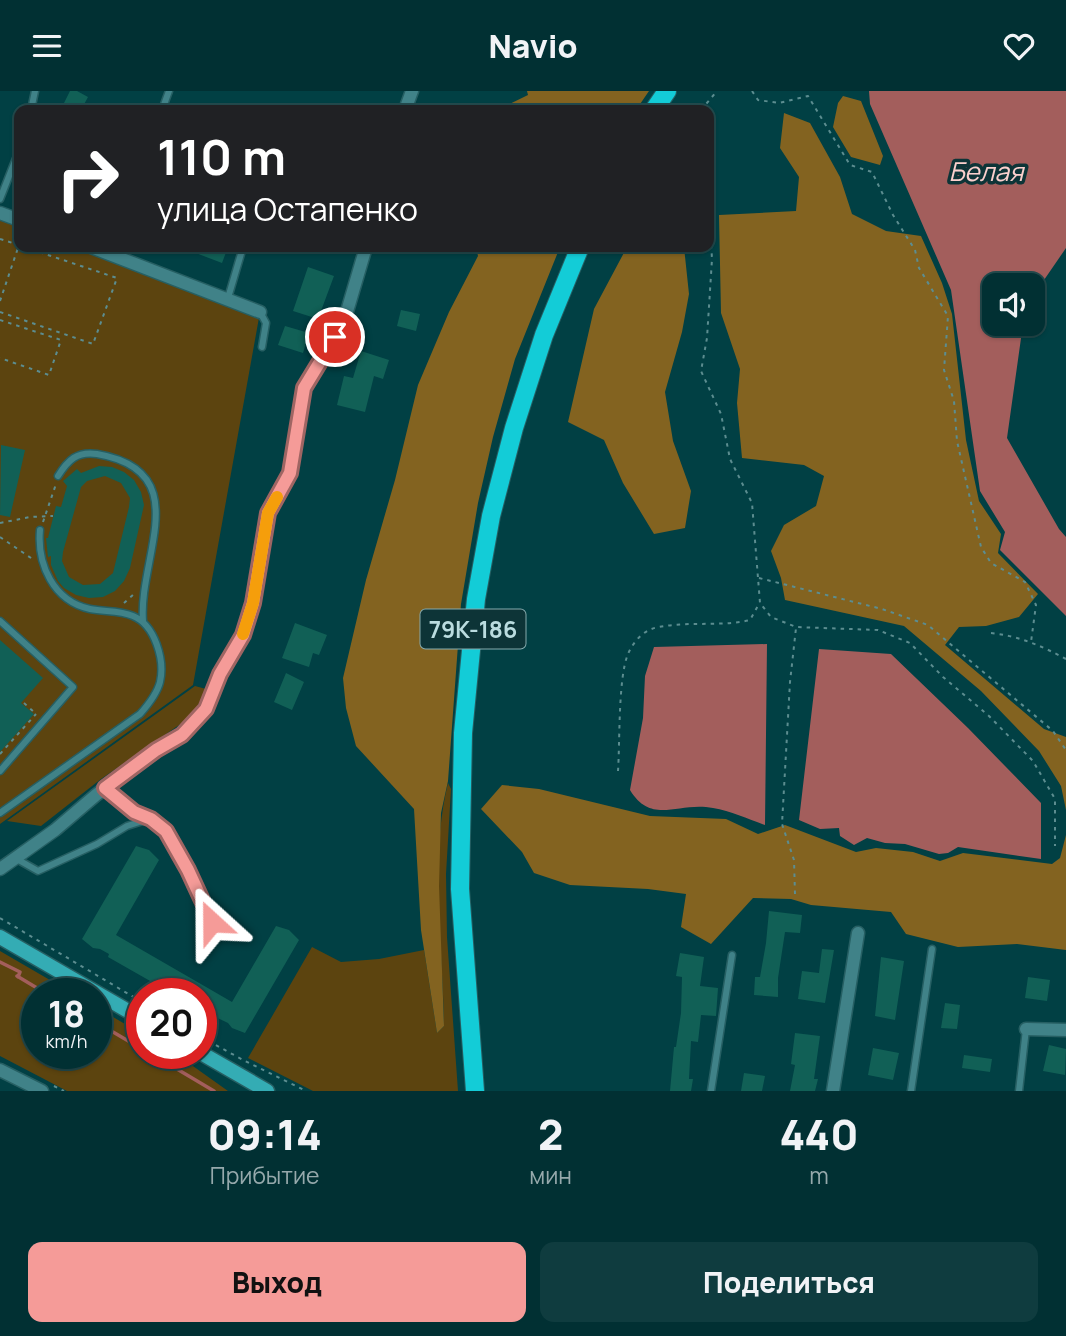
<!DOCTYPE html>
<html lang="ru">
<head>
<meta charset="utf-8">
<style>
  body { margin:0; font-family:Manrope,sans-serif; background:#0f3c3f; color:#f1f3f6; height:100vh; display:flex; flex-direction:column; font-size:26px; white-space:nowrap }
  * { box-sizing:border-box; margin:0 }
  p { font-size:23px; color:#96a9ac }
  .icon { flex:none; width:38px; height:38px; fill:none; stroke:currentColor; stroke-width:2; stroke-linecap:round; stroke-linejoin:round }
  .map { position:relative; height:1000px; overflow:hidden }
  .drawer { display:flex; flex-direction:column; background:#013033; flex:1 }
  .drawer>* { flex:none }
  .top-card { position:absolute; left:14px; top:14px; width:700px; height:147px; border-radius:14px; box-shadow:0 2px 5px #0004,0 0 0 2px #234b4e; background:#202124; color:#fff; overflow:hidden }
  .controls { position:absolute; left:982px; top:182px; display:grid; gap:14px }
  .controls a { display:grid; place-items:center; width:63px; height:63px; border-radius:14px; background:#013033; box-shadow:0 2px 5px #0004,0 0 0 2px #234b4e; font-size:35px }
  .speed { position:absolute; left:21px; top:887px; display:flex; gap:14px; font-size:35px; font-weight:700; text-align:center }
  .speed>* { display:grid; place-content:center; width:91px; height:91px; border-radius:50%; background:#013033; box-shadow:0 2px 5px #0004,0 0 0 2px #234b4e; line-height:1 }
  .speed small { font-size:18px; font-weight:400 }
  .speed .limit { border:10px solid #d22; background:#fff; color:#111 }
  .pin { position:absolute; display:grid; place-items:center; width:60px; height:60px; color:#fff; margin:-30px; border:4px solid #fff; border-radius:50%; box-shadow:0 2px 7px #0007 }
  .me { position:absolute; width:77px; margin:-38px; rotate:336deg; stroke-linejoin:round; filter:drop-shadow(0 0 5px #0008) }
  .turn { display:flex; align-items:center; gap:24px; height:147px; padding:0 28px; font-size:32px }
  .turn .icon { width:91px; height:91px; stroke-width:2.5 }
  .turn b { display:block; font-size:49px; line-height:60px }
  .eta { display:flex; justify-content:space-evenly; align-items:center; height:119px; text-align:center }
  .eta b { font-size:42px; font-weight:800; line-height:49px }
  .cta { display:flex; gap:14px; margin-top:auto; padding:14px 28px }
  .cta a { flex:1; height:80px; border-radius:14px; background:#f59b98; color:#111; font-size:28px; font-weight:800; line-height:80px; text-align:center }
  .cta a+a { background:#0f3c3f; color:#f1f3f6 }
  header { display:flex; justify-content:space-between; align-items:center; height:91px; padding:0 28px; background:#013033; font-size:32px; font-weight:800 }
  .map>svg:first-child { display:block }
  .green { fill:#5c440f }
  .forest { fill:#836320 }
  .water { fill:#a35e5c }
  .lines { fill:none; stroke-linecap:round; stroke-linejoin:round }
  .stream { stroke:#a35e5c; stroke-width:3.5 }
  .building { fill:#116056; fill-rule:evenodd }
  .lane-casing { stroke:#265f63; stroke-width:9 }
  .street-casing { stroke:#265f63; stroke-width:15 }
  .secondary-casing { stroke:#265f63; stroke-width:17 }
  .primary-casing { stroke:#265f63; stroke-width:20 }
  .path { stroke:#5c8d90; stroke-width:2; stroke-dasharray:3.5 5; stroke-linecap:butt }
  .lane { stroke:#408288; stroke-width:6 }
  .street { stroke:#408288; stroke-width:12 }
  .secondary { stroke:#34acb4; stroke-width:14 }
  .primary { stroke:#13ccd7; stroke-width:18 }
  .route-casing { stroke:#9f6563; stroke-width:18 }
  .route { stroke:#f59b98; stroke-width:12 }
  .slow { stroke:#f59e0b; stroke-width:12 }
  .labels { text-anchor:middle; dominant-baseline:central; stroke-width:7; stroke-linejoin:round; paint-order:stroke }
  .shield { fill:#0d3437; stroke:#86aaad; stroke-width:2 }
  .shield-label { font-size:23px; font-weight:bold; fill:#badcdf }
  .water-label { font-size:26px; font-style:italic; fill:#fbd0cd; stroke:#0d3437 }
</style>
</head>
<body>
<header><svg class="icon" aria-label="menu" viewBox="0 0 24 24"><path d="M4 6h16M4 12h16M4 18h16"/></svg>Navio<svg class="icon" aria-label="heart" viewBox="0 0 24 24"><path d="M12 20l-8-8c-3-5 5-10 8-4 3-6 11-1 8 4z"/></svg></header>
<div class="map">
<svg width="1066" height="1000" viewBox="0 0 1066 1000">
  <rect width="100%" height="100%" fill="#014044"/>
  <path class="green" d="M0,128L19,135V156H80L260,221L193,594L0,733Z
    M195,595L206,598L205,601L192,625L101,688L41,735L7,730Z
    M448,692L451,698L446,783L447,846L458,1000H313L248,967L312,856L341,871L379,868L424,859L437,942L444,935C443,855 429,770 448,692Z
    M0,860L74,903H37V962H96V916L142,943V962L176,963L228,1000H67L0,965Z"/>
  <path class="forest" d="M527,0H649L636,19H497L528,4Z
    M843,5L861,10L883,65L880,74L851,66L833,36L838,12Z
    M784,22L810,32L840,86L852,123L886,140L921,145L942,192L952,223L966,349L979,410L1001,443L998,462L1038,503L1019,526L986,535L959,536L945,554L1044,638L1066,646V719L1061,695L1039,660L981,600L904,535L785,509L781,487L771,460L784,434L816,415L824,385L804,374L742,367L737,312L740,278L721,222L719,124L796,120L799,86L780,57Z
    M476,156H560L515,268L493,346L478,412L461,513L448,690L441,722L439,795L444,935L437,942L421,839L414,718L356,655L346,617L343,587L366,489L395,389L418,294L449,221L478,165Z
    M627,156H684L689,203L682,241L665,301L673,350L691,400L685,437L654,443L623,392L604,349L568,331L594,218Z
    M502,694L539,698L650,725L726,728L758,743L785,734L856,761L876,757L913,761L940,770L963,762L1052,773L1060,767L1066,744V859L1017,853L958,856L906,843L891,821L811,814L791,808L753,807L711,853L681,836L686,803L648,798L570,794L534,782L522,761L481,718Z"/>
  <path class="water" d="M869,0H1066V157L1033,205L1032,194H994V233H1023L1007,347L1059,438L1066,446V525L1000,459L1005,441L980,400L951,199L870,13Z
    M767,553L765,734C748,728 731,720 713,717C678,710 652,735 630,699L643,627L645,585L654,556Z
    M819,558L891,563L968,637L1041,712V768L958,756L948,762L939,763L905,753L885,752L867,747L854,754L840,745L839,737L820,738L799,729Z"/>
  <g class="lines">
    <path class="stream" d="M0,871L20,881L18,886
      M17,885L47,903
      M96,931L142,958
      M150,962L214,1000"/>
  </g>
  <path class="building" d="M70,0H77L88,6L81,19L64,12Z
    M180,156H228L222,172Z
    M308,176L334,185L318,228L293,220Z
    M401,219L420,223L416,240L397,235Z
    M285,235L309,242L303,262L278,254Z
    M361,260L389,269L383,288L374,285L365,321L337,314L344,285L353,287Z
    M1,354L25,359L10,426L0,424Z
    M99,375L112,376L124,381L134,389L141,401L144,414L130,477L124,490L115,500L103,506L89,507L76,504L64,497L58,490L51,474V465L48,466L46,447H48L56,415L61,416L67,395L63,390L77,378L81,382ZM105,385L121,392L130,407L129,416L113,482L100,493L83,494L69,486L62,470L63,461L81,396L87,390Z
    M295,532L327,544L319,564L313,562L309,576L282,567Z
    M0,549L43,587L21,612L34,623L0,661Z
    M286,582L304,591L292,619L274,611Z
    M136,755L149,759L159,769L116,844L232,911L276,835L289,839L299,849L245,942L232,937L228,932L201,919V903H173L108,866L109,863L100,858L93,857L82,848Z
    M769,820L802,824L800,842L785,841L778,887V906L754,904L755,886H760L766,852Z
    M822,858L834,859L825,912L798,908L802,880L819,882Z
    M680,862L704,866L700,895L718,897L716,925L701,924L698,951L691,950L689,988H693L691,1000H670L674,956H676L681,922L682,886L676,885Z
    M881,866L904,870L895,929L875,925Z
    M1028,886L1050,889L1047,910L1025,907Z
    M945,912L960,914L957,938L941,937Z
    M795,942L820,945L814,988H818L815,1000H790L795,974L791,973Z
    M1049,954L1066,958L1065,984L1043,980Z
    M873,957L899,962L893,989L868,984Z
    M964,964L992,968L990,981L962,977Z
    M744,982L765,985L762,1000H741Z"/>
  <g class="lines">
    <defs>
      <path id="lane" d="M31,19L35,0
        M162,19L169,0
        M0,108L19,60
        M228,207L243,156
        M260,221L266,232L262,256
        M58,385C68,369 77,360 97,363C197,380 138,466 143,530
        M0,530L73,596L0,680
        M106,698L134,721L151,728L166,740L188,779L212,831
        M0,722L140,623C148,614 157,603 160,591C165,569 155,534 133,525C119,519 105,521 90,518C53,510 37,473 40,439
        M15,767L38,780L97,753L127,735L149,728
        M711,1000L732,864
        M911,1000L932,858
        M1019,1000L1026,938"/>
      <path id="street" d="M405,19L412,0
        M0,122L19,129
        M91,156L260,221
        M0,778L55,739L96,704L156,659L182,644L207,618L220,583L243,544L252,512L268,422L290,382L304,297L326,258L343,234L366,156
        M1026,938L1066,939
        M0,979L42,1000
        M833,1000L858,842"/>
      <path id="secondary" d="M0,846L142,928
        M201,962L267,1000"/>
      <path id="primary" d="M654,19L667,0
        M475,1000L460,798L463,642L476,508L491,425L514,337L544,244L580,156"/>
    </defs>
    <use href="#lane" class="lane-casing"/>
    <use href="#street" class="street-casing"/>
    <use href="#secondary" class="secondary-casing"/>
    <use href="#primary" class="primary-casing"/>
    <path class="path" d="M752,0L758,9L779,12L808,5L850,74L872,81L893,124L915,159L919,177L948,225L944,279L954,310L957,350L981,456L991,472L1025,491L1036,514L1031,551
      M701,19L717,0
      M709,120L712,168L707,247L701,280L721,323L730,368L752,412L760,512L771,526L796,536L878,539L910,552L943,586L989,625L1033,670L1055,708V755
      M0,148L19,154
      M0,210L19,154
      M0,221L93,253L117,187L24,156
      M0,229L61,249L49,284L0,267
      M43,431L56,393
      M0,432L30,426L53,425
      M0,446L34,469
      M759,487L882,518L928,534L1053,640L1066,659
      M124,512L135,502
      M991,542C1019,545 1042,555 1066,568
      M24,612L36,623
      M0,663L36,623
      M618,680C620,651 618,587 628,563C634,549 645,538 659,536C690,530 720,536 750,529L759,513
      M795,803L794,769L782,733L790,591L796,537
      M0,827L142,911
      M201,946L245,970L306,1000
      M54,995L64,1000"/>
    <use href="#lane" class="lane"/>
    <use href="#street" class="street"/>
    <use href="#secondary" class="secondary"/>
    <use href="#primary" class="primary"/>
  </g>
  <g class="lines">
    <defs>
      <path id="route" d="M212,831L188,779L166,740L151,728L134,721L105,697L156,659L182,644L206,618L220,583L243,544L253,512L268,422L290,382L304,297L335,246"/>
    </defs>
    <use href="#route" class="route-casing"/>
    <use href="#route" class="route"/>
    <path class="slow" d="M243,543L253,512L268,422L277,406"/>
  </g>
  <g class="labels">
    <rect class="shield" x="420.5" y="518.5" width="105" height="39" rx="5"/>
    <g class="shield-label">
      <text x="473" y="538">79К-186</text>
    </g>
    <g class="water-label">
      <text x="986" y="80">Белая</text>
    </g>
  </g>
</svg>
<div class="controls">
<a><svg class="icon" aria-label="sound" viewBox="0 0 24 24"><path d="M4 9h4l5-4v14l-5-4H4zM17 9q2 3 0 6"/></svg></a>
</div>
<div class="speed"><div>18<small>km/h</small></div><div class="limit">20</div></div>
<div class="pin" style="left:335px;top:246px;background:#d93025"><svg class="icon" aria-label="arrive" viewBox="0 0 24 24"><path d="M6 21V4h12l-3 4 3 4H6"/></svg></div>
<svg class="me" style="left:212px;top:831px" viewBox="-20 -20 40 40"><path d="M0-17L14 15 0 8-14 15z" fill="#f59b98" stroke="#fff" stroke-width="4"/></svg>
<div class="top-card">
<div class="turn"><svg class="icon" aria-label="right" viewBox="0 0 24 24"><path d="M7 20v-9h11M14 6l5 5-5 5"/></svg><div><b>110 m</b>улица Остапенко</div></div>
</div>
</div>
<section class="drawer">
<div class="eta">
<div><b>09:14</b><p>Прибытие</p></div>
<div><b>2</b><p>мин</p></div>
<div><b>440</b><p>m</p></div>
</div>
<div class="cta"><a>Выход</a><a>Поделиться</a></div>
</section>
</body>
</html>
